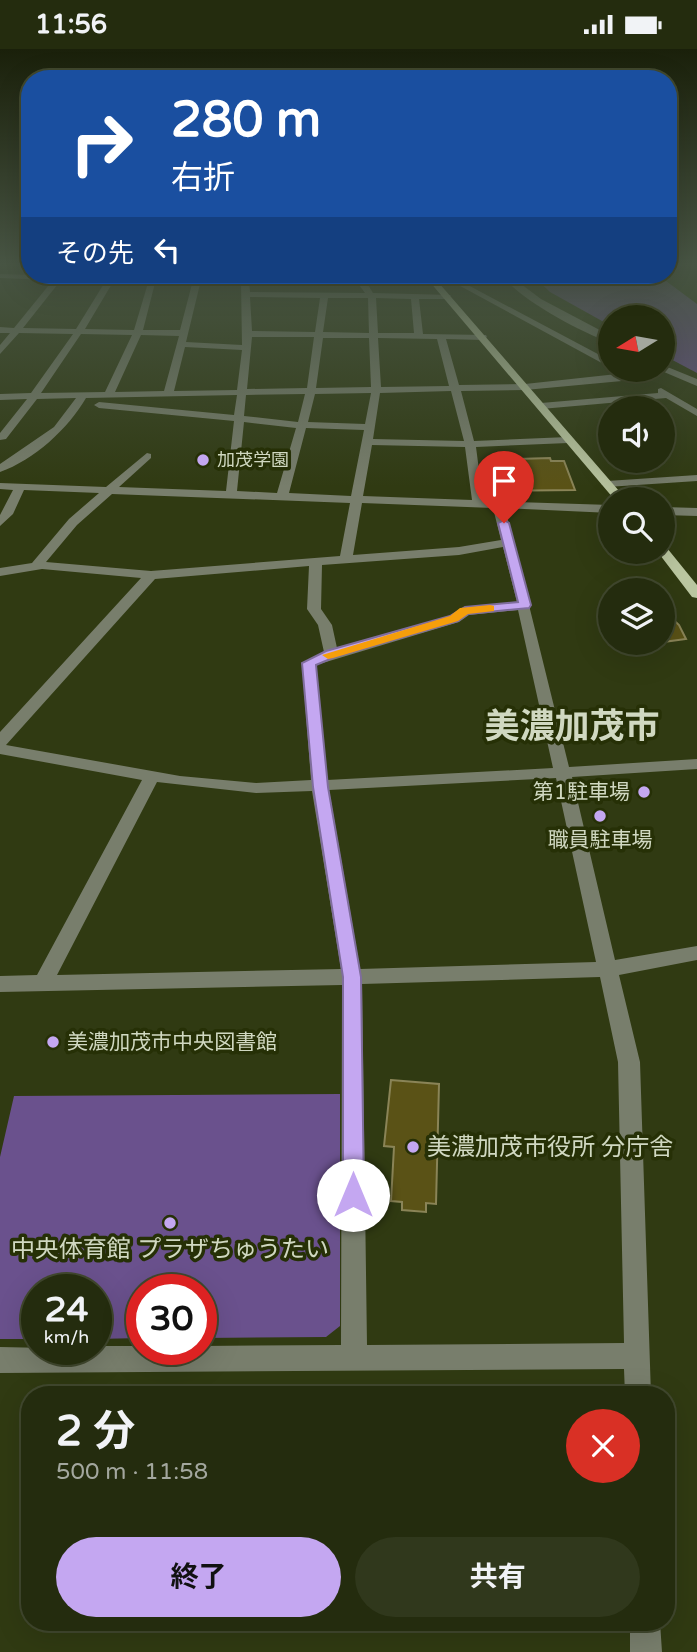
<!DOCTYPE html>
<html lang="ja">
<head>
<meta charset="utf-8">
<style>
  body { margin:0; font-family:"Varela Round","Noto Sans JP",sans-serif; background:#30381c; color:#f1f3f6; height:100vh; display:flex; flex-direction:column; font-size:26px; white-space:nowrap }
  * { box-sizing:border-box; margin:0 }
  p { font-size:23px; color:#a3a79e }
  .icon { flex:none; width:38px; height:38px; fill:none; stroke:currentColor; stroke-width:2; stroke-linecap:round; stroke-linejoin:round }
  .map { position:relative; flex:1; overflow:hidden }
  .details { position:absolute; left:21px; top:1337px; width:654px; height:245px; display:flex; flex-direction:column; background:#242c0e; border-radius:28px; box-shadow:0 7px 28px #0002,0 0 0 2px #41482e }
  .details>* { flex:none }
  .hud { position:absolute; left:21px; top:21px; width:656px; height:214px; border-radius:28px; box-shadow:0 7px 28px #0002,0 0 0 2px #41482e; background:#1a4fa0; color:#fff; overflow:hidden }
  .needle { width:46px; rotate:259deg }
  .fabs { position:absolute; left:598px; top:256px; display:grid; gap:14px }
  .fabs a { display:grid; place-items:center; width:77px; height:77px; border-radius:50%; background:#242c0e; box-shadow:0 7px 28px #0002,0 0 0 2px #41482e; font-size:35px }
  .speed { position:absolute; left:21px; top:1225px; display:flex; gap:14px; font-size:35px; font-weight:700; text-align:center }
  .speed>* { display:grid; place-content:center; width:91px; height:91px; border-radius:50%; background:#242c0e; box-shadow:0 7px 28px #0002,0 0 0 2px #41482e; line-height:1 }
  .speed small { font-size:18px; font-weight:400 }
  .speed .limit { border:10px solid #d22; background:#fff; color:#111 }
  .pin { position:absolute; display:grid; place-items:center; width:60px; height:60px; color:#fff; margin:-72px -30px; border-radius:50% 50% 50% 0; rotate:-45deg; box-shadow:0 0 7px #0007 }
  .pin .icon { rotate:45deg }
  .me { position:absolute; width:77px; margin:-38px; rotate:0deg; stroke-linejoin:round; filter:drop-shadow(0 0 5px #0008) }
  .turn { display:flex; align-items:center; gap:24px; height:147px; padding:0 35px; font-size:32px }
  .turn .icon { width:91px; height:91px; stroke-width:2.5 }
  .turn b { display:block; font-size:49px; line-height:60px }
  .then { display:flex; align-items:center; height:66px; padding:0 35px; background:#0003; gap:14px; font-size:26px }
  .round { display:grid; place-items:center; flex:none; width:74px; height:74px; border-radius:37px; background:#30381c }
  .overview { display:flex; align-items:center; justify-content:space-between; height:119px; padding:0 35px }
  h1 { font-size:42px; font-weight:700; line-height:52px }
  .cta { display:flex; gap:14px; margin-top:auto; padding:14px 35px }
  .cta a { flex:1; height:80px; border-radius:42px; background:#c4a7f1; color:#111; font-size:28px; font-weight:700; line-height:80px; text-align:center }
  .cta a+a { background:#30381c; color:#f1f3f6 }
  .status { display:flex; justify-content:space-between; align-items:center; height:49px; padding:0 35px; background:#242c0e; direction:ltr }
  .status svg { height:19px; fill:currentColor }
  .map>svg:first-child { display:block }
  .green { fill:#6a518d }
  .building { fill:#5a5216; stroke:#8a8457; stroke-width:2 }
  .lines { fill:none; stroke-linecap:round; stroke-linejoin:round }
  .minor { fill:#787e6c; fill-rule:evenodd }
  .major { fill:#bac6a0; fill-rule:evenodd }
  .route { fill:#c4a7f1; stroke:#7f6d9d; stroke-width:2 }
  .slow { fill:#f59e0b }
  .poi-dot { fill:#c4a7f1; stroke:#263006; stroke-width:2.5 }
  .labels { text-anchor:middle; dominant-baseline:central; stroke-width:7; stroke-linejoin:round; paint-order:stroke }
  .far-poi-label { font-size:18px; fill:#d0d8c1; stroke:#263006; text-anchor:start }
  .poi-label { font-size:21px; fill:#d0d8c1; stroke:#263006; text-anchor:end }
  .near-poi-label { font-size:24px; fill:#d0d8c1; stroke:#263006; text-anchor:start }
  .town-label { font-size:35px; font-weight:bold; fill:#d0d8c1; stroke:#263006 }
</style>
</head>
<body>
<div class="status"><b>11:56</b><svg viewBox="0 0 49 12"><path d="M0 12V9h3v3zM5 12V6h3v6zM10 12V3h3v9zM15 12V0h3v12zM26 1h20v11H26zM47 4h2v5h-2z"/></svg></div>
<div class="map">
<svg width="697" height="1603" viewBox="0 0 697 1603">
  <rect width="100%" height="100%" fill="#303a12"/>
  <path class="green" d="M532,226H658L697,255V324L663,306V268H611V277L550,243Z
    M340,1045V1277L326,1288L201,1289V1241H142V1289L96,1290V1241H37V1290H0V1108L14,1047Z"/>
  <path class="building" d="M550,409L551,412H564L575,441L494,442L489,417H521L518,410Z
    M663,561L679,576L686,590L663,593Z
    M391,1031L439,1035L436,1155L426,1154V1163L402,1161V1153L391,1152L394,1098L384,1097Z"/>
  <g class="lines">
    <path class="minor" d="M0,213H6L0,216Z
      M0,225L197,231L240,229L239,226H247L248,228L362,226L373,244L451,246L448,250H419L423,285L486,286L487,288L483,291L446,290L459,336L525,335L663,320L665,317L697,330V337L664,323L622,332L525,341L461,342L474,392L568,388L573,391L568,394L476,398L483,452L611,456V464L505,459L569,718L697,710V720L572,728L615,911L697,897V911L619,926L640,1013L651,1346H625L624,1320L0,1324V1298L96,1300V1297H142V1300H201V1297L341,1296L342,936L0,943V927L37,926L142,731L0,705V683L141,529L42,520L0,527V519L32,514L69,470L99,444L24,441L13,465L0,477V466L13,441L0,440V434L106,438L147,404L151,405V409L119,438L226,442L234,372L99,359L94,356L99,353L234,366L237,346L86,349C68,380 34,411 0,423V415L54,378L76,349L37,350L6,390L0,391V384L27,350L0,351V345L31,344L73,285L19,284L0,305V296L10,284H0V278L14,279L53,231L0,229ZM354,229L365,244L250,243L249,233ZM61,231L105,233L76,280L23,279ZM113,233L148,234L134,281L85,280ZM241,233L242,296L186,293L200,235ZM155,234L192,235L180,281H143ZM250,248L320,249L315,283L252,282ZM328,249H368L369,284L323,283ZM376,249L411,250L414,284H378ZM81,285L132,286L105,343L41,344ZM141,286L179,287L164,342L115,343ZM252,288H314L307,339L247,340ZM323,289H369L371,338L316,339ZM378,289L437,290L449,337L381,338ZM185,298L242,301L237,341L174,342ZM451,342L464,392L373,390L380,344ZM371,344L365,375L308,373L315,345ZM305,345L298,373L244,367L246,346ZM244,373L296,379L277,444L237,442ZM306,379L364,381L351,447L289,444ZM372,396L465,398L472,451L363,447ZM112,445L350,454L340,507L151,522L46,513L77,476ZM362,454L493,459L501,491L459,498L353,506ZM503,498L517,553L465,558L449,567L337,599L332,576L321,560L322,516L459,506ZM309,517L307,560L318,576L324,603L302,614L311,731L256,734L180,727L6,696L155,530ZM518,561L553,719L327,731L316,616L459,573L469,566ZM556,729L596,913L360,920L329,741ZM157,733L256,744L312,742L341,920L57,926ZM600,928L618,1013L624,1294L367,1296L362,935Z
      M440,226H449L611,312V319Z
      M501,226H509L541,250L611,287V294C577,281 524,253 501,226Z
      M661,339L697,360V367L666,349L541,360L536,357L541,354L658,344V340Z
      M697,426V432L607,438L601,435L607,432Z
      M663,458L697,459V467L663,466Z
      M630,1573H660L662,1603H630Z"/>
    <path class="major" d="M424,226H432L626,450H614Z
      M663,498L667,499L697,536V549L692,548L657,502H663Z"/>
  </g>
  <linearGradient id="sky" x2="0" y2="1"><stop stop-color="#1a200a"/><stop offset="0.49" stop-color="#485544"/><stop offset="1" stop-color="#485544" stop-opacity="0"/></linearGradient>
  <rect width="697" height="438" fill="url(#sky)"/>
  <path class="route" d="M504,471L509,474L531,556L529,559L468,565L458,572L335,608L316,616L328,738L361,928L364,1146L361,1153L353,1156L346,1153L343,1146V928L313,738L302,614L326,602L450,567L465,558L518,553L498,474Z"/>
  <path class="slow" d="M490,556L494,557V562L468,565L458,572L333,609L328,610L322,606L450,567L460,559Z"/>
  <g class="poi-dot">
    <circle cx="203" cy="411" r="7"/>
    <circle cx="644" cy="743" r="7"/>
    <circle cx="600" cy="767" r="7"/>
    <circle cx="53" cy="993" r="7"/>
    <circle cx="413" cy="1098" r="7"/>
    <circle cx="170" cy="1174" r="7"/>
  </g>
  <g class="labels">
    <g class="far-poi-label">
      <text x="217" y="411">加茂学園</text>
    </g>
    <g class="poi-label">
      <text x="630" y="743">第1駐車場</text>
      <text x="600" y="791" text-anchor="middle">職員駐車場</text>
      <text x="67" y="993" text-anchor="start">美濃加茂市中央図書館</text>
    </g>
    <g class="near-poi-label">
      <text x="427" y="1098">美濃加茂市役所 分庁舎</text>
      <text x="170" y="1200" text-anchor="middle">中央体育館 プラザちゅうたい</text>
    </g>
    <g class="town-label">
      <text x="572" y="678">美濃加茂市</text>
    </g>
  </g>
</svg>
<div class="fabs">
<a><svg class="needle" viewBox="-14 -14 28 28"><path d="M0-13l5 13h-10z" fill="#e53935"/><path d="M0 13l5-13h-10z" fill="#a3a79e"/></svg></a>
<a><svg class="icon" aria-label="sound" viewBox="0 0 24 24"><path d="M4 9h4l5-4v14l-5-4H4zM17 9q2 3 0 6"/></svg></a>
<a><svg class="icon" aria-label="search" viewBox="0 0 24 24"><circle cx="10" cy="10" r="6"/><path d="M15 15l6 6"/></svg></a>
<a><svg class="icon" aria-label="layers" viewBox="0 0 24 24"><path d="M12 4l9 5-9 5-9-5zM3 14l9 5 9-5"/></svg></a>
</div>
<div class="speed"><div>24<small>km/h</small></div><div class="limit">30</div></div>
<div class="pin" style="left:504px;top:474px;background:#d93025"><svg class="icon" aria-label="arrive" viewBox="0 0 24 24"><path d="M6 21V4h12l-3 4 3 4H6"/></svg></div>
<svg class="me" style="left:353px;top:1146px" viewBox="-20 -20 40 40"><circle r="19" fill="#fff"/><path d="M0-13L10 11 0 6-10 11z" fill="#c4a7f1"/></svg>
<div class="hud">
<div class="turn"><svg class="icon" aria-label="right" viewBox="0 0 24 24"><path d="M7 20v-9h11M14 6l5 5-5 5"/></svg><div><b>280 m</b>右折</div></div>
<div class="then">その先<svg class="icon" aria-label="left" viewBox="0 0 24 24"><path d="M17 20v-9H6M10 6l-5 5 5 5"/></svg></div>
</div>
<section class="details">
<div class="overview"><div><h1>2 分</h1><p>500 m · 11:58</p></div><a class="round" style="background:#d93025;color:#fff"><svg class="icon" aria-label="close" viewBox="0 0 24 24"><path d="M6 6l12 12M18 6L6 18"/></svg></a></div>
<div class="cta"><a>終了</a><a>共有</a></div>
</section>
</div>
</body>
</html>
